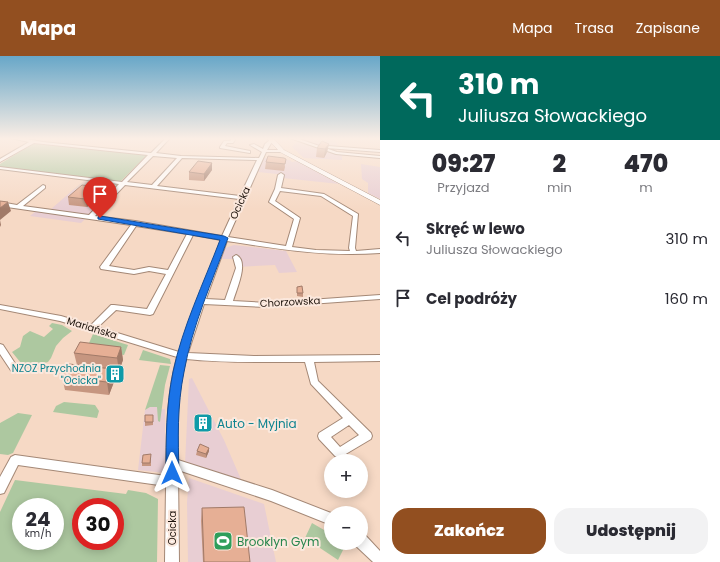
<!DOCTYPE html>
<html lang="pl">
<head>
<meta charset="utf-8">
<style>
  body { margin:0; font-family:Poppins,sans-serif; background:#f2f2f3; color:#2b2b33; height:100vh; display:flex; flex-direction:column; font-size:15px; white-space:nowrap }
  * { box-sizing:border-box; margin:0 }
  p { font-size:13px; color:#7c7c81 }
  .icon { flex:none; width:22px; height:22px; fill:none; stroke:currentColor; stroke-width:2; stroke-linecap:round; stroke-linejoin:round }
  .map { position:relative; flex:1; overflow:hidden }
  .drawer { display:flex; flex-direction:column; background:#fff; width:340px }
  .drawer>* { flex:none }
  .top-card { background:#00695c; color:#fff; overflow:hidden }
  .tools { position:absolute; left:324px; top:398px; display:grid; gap:8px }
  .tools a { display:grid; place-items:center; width:44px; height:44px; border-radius:50%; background:#fff; box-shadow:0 2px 10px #0003; font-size:20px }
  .speed { position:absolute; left:12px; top:442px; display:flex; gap:8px; font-size:20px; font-weight:700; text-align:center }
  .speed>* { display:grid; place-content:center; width:52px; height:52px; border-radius:50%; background:#fff; box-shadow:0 2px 10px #0003; line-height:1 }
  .speed small { font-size:10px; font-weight:400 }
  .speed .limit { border:6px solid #d22; background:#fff; color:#111 }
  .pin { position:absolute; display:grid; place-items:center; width:34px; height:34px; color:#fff; margin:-41px -17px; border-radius:50% 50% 50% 0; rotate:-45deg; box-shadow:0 0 4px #0007 }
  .pin .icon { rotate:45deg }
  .me { position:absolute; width:44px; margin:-22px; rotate:0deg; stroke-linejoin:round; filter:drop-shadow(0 0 3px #0008) }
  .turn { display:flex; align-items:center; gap:14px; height:84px; padding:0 12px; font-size:18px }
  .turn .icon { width:52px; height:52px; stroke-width:2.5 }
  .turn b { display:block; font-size:28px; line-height:34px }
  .eta { display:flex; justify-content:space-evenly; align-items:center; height:68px; text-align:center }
  .eta b { font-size:24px; font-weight:800; line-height:28px }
  .action { display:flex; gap:8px; margin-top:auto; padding:8px 12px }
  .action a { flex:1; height:46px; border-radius:16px; background:#924f20; color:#fff; font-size:16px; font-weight:800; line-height:46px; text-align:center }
  .action a+a { background:#f2f2f3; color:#2b2b33 }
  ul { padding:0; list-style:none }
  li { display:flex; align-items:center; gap:12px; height:60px; padding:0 12px }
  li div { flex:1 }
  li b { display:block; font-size:15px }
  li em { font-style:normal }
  header { display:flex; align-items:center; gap:24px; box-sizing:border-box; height:56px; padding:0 20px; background:#924f20; color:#fff }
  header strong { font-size:19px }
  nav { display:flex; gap:22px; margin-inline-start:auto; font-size:14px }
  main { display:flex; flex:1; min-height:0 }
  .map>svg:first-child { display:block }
  .commercial { fill:#e8ced3 }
  .industrial { fill:#e7d0c6 }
  .green { fill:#adc8a0; fill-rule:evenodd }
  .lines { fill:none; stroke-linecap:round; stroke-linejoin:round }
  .minor-casing { stroke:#a48876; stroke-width:2 }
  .secondary-casing { stroke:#a48876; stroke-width:1 }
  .minor { fill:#fff; fill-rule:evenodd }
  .secondary { fill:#fff; fill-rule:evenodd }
  .wall { fill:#c69680 }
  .shaded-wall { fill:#a17a68 }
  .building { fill:#e6af95; stroke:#a17a68 }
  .route { fill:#1a73e8; stroke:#114b97 }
  .labels { text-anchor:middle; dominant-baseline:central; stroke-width:4; stroke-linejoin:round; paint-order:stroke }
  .street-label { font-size:10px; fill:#1d130c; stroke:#fbe8dd }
  .culture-label { font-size:10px; fill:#0d838f; stroke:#fbe8dd; text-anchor:end }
  .near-culture-label { font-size:12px; fill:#0d838f; stroke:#fbe8dd; text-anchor:start }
  .near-leisure-label { font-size:12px; fill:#27864d; stroke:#fbe8dd; text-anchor:start }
</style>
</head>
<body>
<header>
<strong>Mapa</strong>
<nav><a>Mapa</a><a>Trasa</a><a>Zapisane</a></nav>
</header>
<main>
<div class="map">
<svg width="380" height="506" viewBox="0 0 380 506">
  <rect width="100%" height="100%" fill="#f6d9c5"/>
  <path class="commercial" d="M297,82H350L334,83L339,91L317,89Z
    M297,85L342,99V104L304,102L292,91Z
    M264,102L290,104L292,106L297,105L339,128L283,122L277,118L258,116Z
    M361,108L380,111V143L368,137V127L362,123Z
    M74,133L110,138L89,159L50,154Z
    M36,155L86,162L81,167L30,160Z
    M234,189L286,195L297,216L279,217L275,209L237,211L234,203H221L225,192Z
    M192,322L224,384L243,428L185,408L189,323Z
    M150,351H157V354L165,353V417L138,414L145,354Z
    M189,422L264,448L276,506H188L187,446Z"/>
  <path class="industrial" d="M86,123L120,127L110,138L74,133Z"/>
  <path class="green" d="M34,87L147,99L120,126L0,111V108Z
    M52,267L62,269L72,275L63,282L56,290L51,302L48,306L25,312L12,296L20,291L23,280L30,275L44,281L53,273L49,270Z
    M93,278L128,289L124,299L86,294Z
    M143,294L170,303L171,308L139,304Z
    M160,309L170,310L165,329L160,366L158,365L157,351H150L145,354Z
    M64,346L95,349L99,355L97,362L53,356L56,350Z
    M18,357L32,359L13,397L8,399L0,398V367Z
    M15,424L126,438L128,434L146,437L158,443L157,506H0V456ZM21,451H55V485H21ZM81,451H115V485H81Z
    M312,467L331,478V487L346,488L338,504L305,482Z"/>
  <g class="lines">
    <defs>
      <path id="minor" d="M11,82H21L43,86L151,97L166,82H170L156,97L181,100L259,102L262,96L250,89L254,88L263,93L265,88L271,83L273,84L267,94H282L284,95L282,96H266L228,181L286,190L294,163L269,146L275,133L278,119L281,117L284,119L281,132L324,138L358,158L355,192L356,195L380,193V197C327,201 279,193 227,185L206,243L225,244L236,212L233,201L236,199C250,205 236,234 233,245L267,247L380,239V243L267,251L204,248L188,297L254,300L380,299V305L314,306L318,325L371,377L372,380L371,383L339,402L335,400L319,383L318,380L319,377L343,362L311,328L305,306C265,306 225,307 186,303C177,337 177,370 178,404L272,434L331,457V469L271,445L178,414L179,506H165L166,430L18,409L4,437L0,438V421L11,401L15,399L166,420C167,380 166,340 177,301L60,265L0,253V249L61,260L91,269L111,249H114L147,253L166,218L149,215L134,218L101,213L100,211L131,169L0,150V146L17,149L43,129L45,130V132L23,150L89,159L119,128L0,113V111L122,126L148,99L34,87L0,106V103L29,86ZM153,100L177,102L152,129L127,126ZM182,102L257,104L240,140L157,130ZM125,129L239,143L222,180L135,165L95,160ZM280,135L321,140L353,160L349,192L350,195L316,194L292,191L300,162L275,145ZM136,170L187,178L168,214L149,211L134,214L109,210ZM193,179L221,184L179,296L98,271L116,254L150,259L153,258ZM349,369L359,379L340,391L331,381Z
        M232,82H236L233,87H227L225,90L250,95V97L220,92V91L224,85H230Z
        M290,82H296L337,96L380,100V102L336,98Z
        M328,90L380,94V96L326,92V91Z
        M0,288L3,289L18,312L20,314L18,316H12L0,298Z
        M361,479L366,480L380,495V506H373L356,490L355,487H361Z"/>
      <path id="secondary" d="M267,82H273L284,94L380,144V149L280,96Z"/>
    </defs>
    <use href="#minor" class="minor-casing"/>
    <use href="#secondary" class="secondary-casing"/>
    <use href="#minor" class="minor"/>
    <use href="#secondary" class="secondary"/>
  </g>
  <path class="wall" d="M329,88L327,96L324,102L316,101L317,92Z
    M284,102L285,111L284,115L265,113L266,106Z
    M212,107V114L204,125L189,124V116Z
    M99,139L87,151L69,149L68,141Z
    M297,231L303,237V241L297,240Z
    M121,291L123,304L119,315L112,314L114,326L109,339L65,334L62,321L77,309L74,297Z
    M153,359V369L145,370V366Z
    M209,392V395L206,402L196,399L197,395Z
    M151,402V410H142V407Z
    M202,452L250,506H203L201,465Z"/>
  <path class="shaded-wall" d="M329,88L327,96L324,102L325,93Z
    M212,107V114L204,125V118Z
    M98,131L99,139L87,151L85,143Z
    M8,146L11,155L0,164L1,169L0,171V152Z
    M121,291L123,304L119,315L117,302Z
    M112,313L114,326L109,339L107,326Z
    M209,392V395L206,402V398Z"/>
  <path class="building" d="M322,85L329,88L325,93L317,92Z
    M268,100L284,102L286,103L285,108L266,106Z
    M198,105L212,107L204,118L189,116Z
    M82,129L98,131L85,143L68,141Z
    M0,145L8,146L0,152Z
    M302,230L303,237H297V231Z
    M80,286L121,291L117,302L74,297Z
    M69,308L112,313L107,326L62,321Z
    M145,359H153V366H145Z
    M200,388L209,392L206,398L197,395Z
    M151,398L150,407H142L143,399Z
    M244,451L250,506H204L202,452Z"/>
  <linearGradient id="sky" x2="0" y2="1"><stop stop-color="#68a7c8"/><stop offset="0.54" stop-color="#fbeee5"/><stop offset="1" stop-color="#fbeee5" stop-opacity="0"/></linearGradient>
  <rect width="380" height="153" fill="url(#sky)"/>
  <path class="route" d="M100,160L224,180L228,182C212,226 192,270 184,316C177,350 178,383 179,417L177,421L172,423L167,421L166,417C166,383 166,350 173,316C182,272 204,226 220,184L98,163V161Z"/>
  <defs>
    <symbol id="building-square" viewBox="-11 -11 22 22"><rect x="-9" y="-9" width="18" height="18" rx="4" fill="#0f9aa8" stroke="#fbe8dd"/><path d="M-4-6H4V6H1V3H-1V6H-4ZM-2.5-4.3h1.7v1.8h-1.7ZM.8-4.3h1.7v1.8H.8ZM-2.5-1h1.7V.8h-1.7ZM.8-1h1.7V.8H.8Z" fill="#fff"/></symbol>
    <symbol id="stadium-square" viewBox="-11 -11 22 22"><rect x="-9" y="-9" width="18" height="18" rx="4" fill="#2e9e5b" stroke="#fbe8dd"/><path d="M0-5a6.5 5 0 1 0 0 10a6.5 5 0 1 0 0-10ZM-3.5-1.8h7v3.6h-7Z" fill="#fff"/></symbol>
  </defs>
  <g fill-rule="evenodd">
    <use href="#building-square" x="104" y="307" width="22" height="22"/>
    <use href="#building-square" x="192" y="356" width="22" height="22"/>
    <use href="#stadium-square" x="212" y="474" width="22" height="22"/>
  </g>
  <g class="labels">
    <g class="street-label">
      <text transform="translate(240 147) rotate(-65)">Ocicka</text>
      <text transform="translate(290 246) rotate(-3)">Chorzowska</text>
      <text transform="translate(92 272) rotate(17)">Mariańska</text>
      <text transform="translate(172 472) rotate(-90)">Ocicka</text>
    </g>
    <g class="culture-label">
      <text x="101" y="312">NZOZ Przychodnia<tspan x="101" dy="12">"Ocicka"</tspan></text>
    </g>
    <g class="near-culture-label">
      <text x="217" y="367">Auto - Myjnia</text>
    </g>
    <g class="near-leisure-label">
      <text x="237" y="485">Brooklyn Gym</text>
    </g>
  </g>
</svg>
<div class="tools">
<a>+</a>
<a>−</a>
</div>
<div class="speed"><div>24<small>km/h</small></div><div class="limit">30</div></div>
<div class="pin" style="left:100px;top:162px;background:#d93025"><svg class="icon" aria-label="arrive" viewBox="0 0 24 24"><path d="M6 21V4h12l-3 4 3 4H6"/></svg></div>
<svg class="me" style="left:172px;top:417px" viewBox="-20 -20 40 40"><path d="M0-17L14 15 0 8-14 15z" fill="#1a73e8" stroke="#fff" stroke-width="4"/></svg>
</div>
<section class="drawer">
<div class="top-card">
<div class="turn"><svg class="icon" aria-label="left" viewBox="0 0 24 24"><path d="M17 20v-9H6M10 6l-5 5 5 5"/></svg><div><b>310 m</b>Juliusza Słowackiego</div></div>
</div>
<div class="eta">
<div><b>09:27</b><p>Przyjazd</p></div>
<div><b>2</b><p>min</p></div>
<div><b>470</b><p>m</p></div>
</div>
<ul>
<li><svg class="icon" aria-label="left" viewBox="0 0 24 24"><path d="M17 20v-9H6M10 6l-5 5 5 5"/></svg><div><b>Skręć w lewo</b><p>Juliusza Słowackiego</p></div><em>310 m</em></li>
<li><svg class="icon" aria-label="arrive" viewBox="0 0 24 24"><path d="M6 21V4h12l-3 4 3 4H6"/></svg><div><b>Cel podróży</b></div><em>160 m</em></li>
</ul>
<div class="action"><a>Zakończ</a><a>Udostępnij</a></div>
</section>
</main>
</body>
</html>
